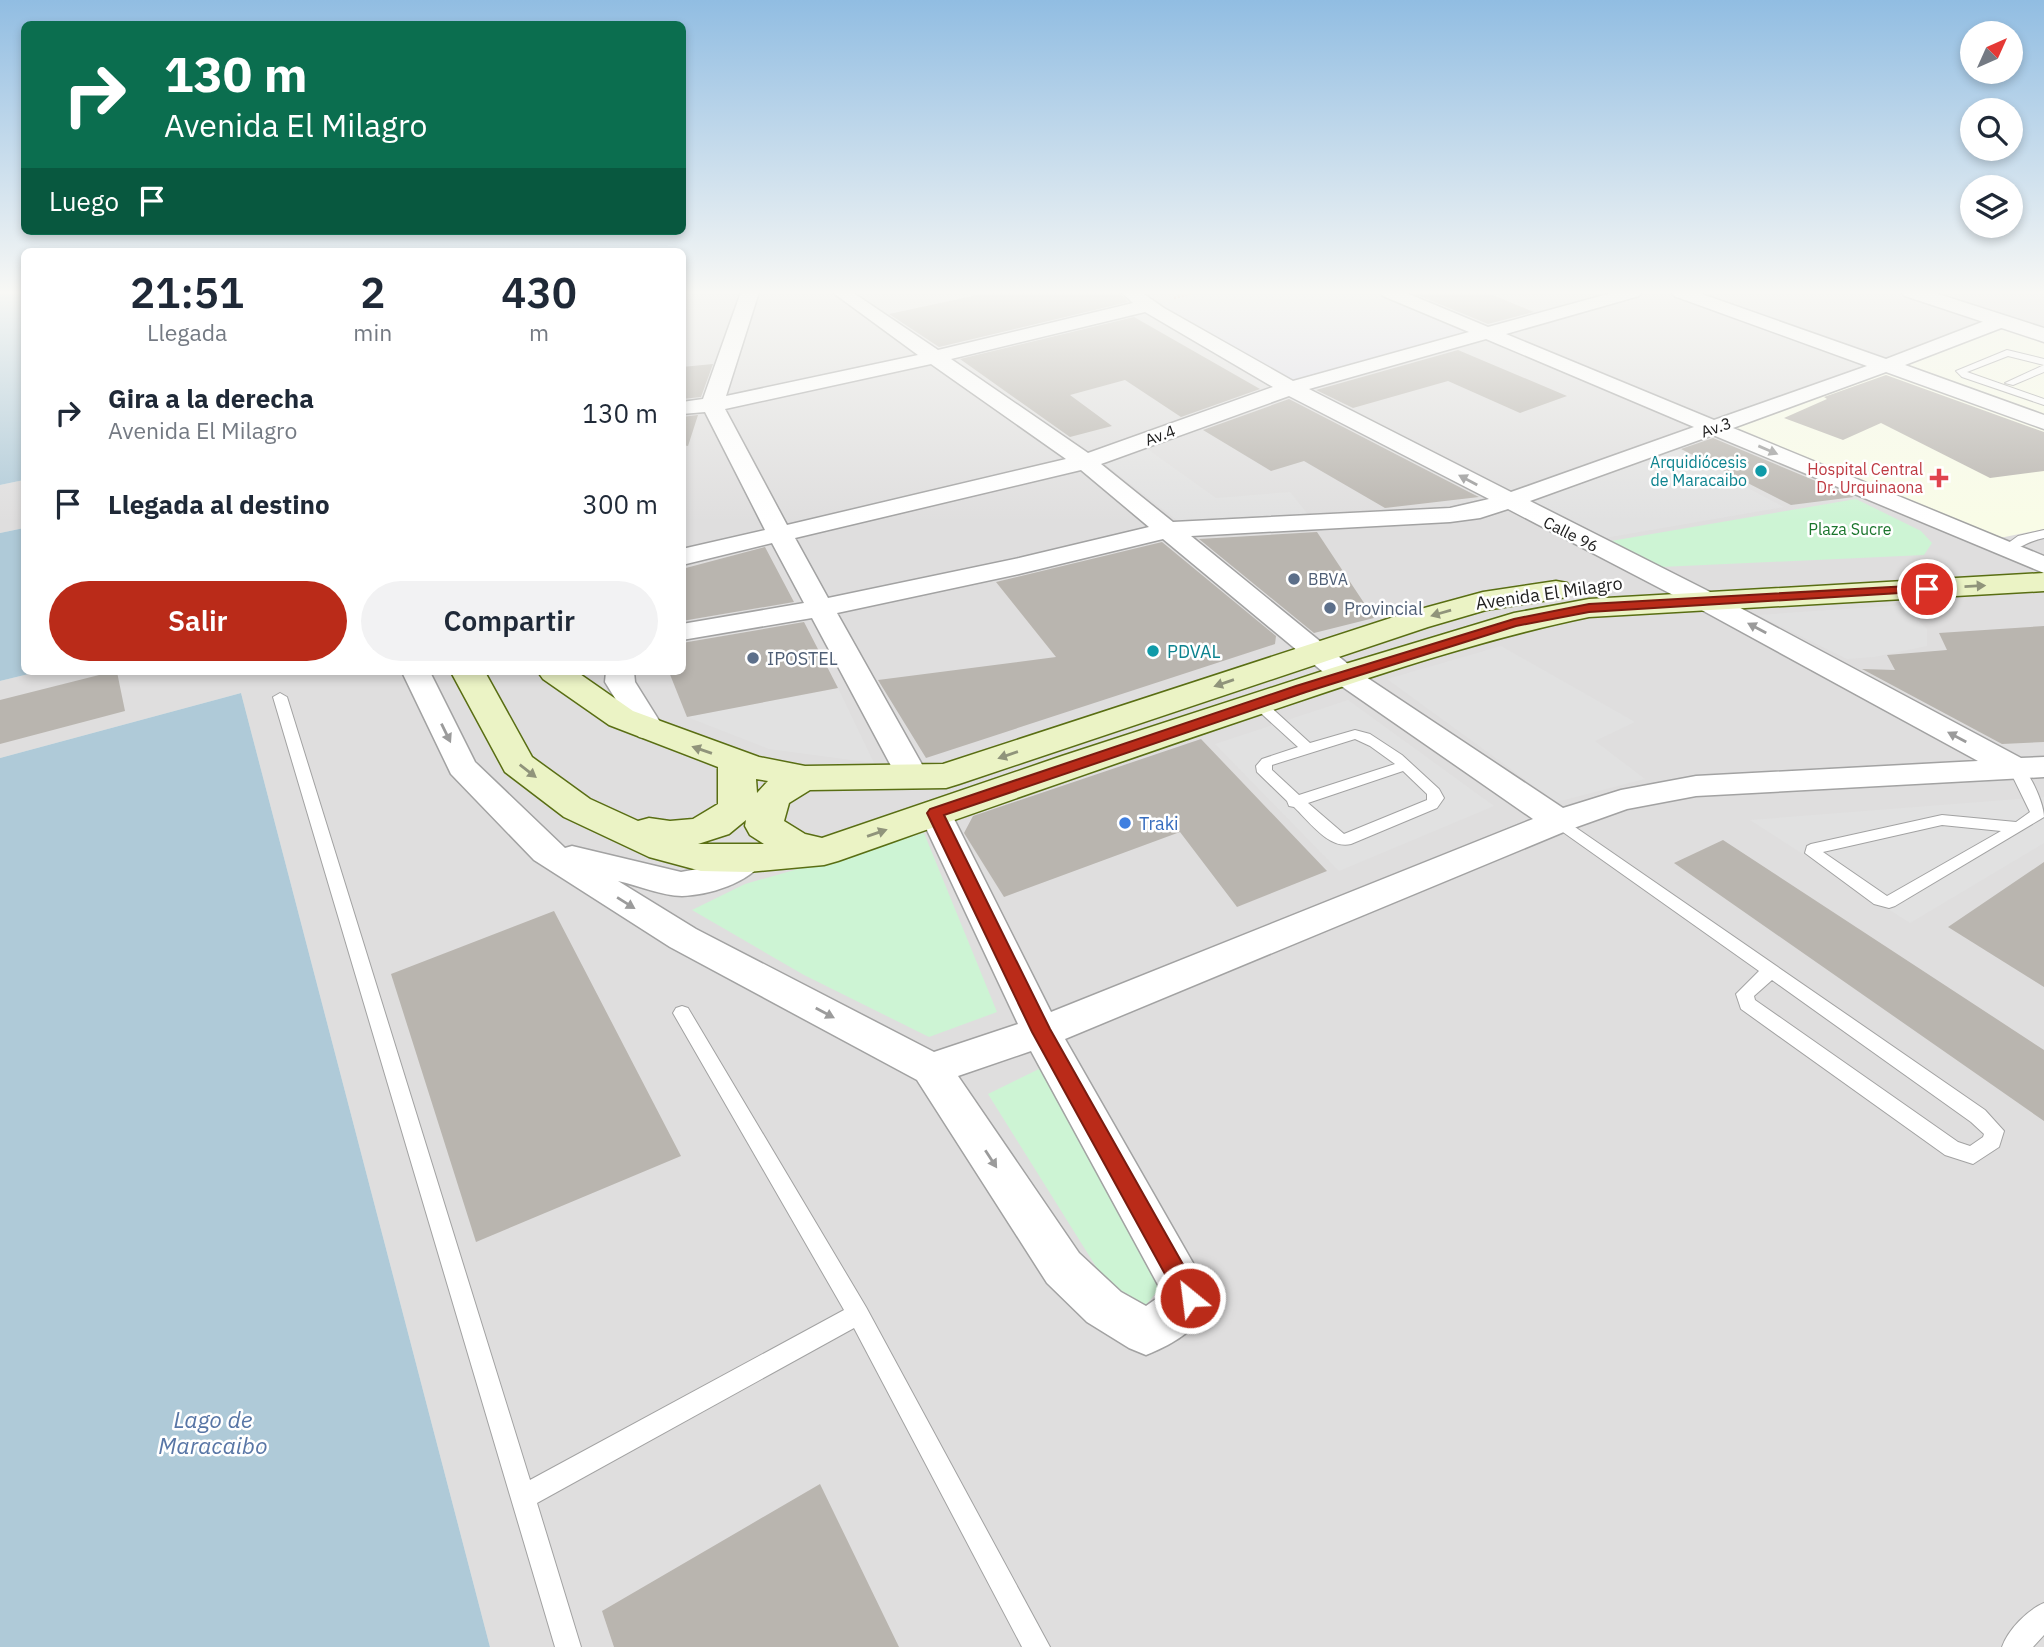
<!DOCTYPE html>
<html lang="es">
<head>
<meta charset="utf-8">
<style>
  body { margin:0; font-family:"IBM Plex Sans",sans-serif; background:#f2f2f3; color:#1f2937; height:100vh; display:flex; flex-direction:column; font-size:26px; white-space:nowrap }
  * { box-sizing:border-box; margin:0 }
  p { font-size:23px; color:#747a83 }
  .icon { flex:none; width:38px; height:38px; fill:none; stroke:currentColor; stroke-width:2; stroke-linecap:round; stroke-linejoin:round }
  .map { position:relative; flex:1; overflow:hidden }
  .sheet { position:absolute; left:21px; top:248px; width:665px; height:427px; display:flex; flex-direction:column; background:#fff; border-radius:10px; box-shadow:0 4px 10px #0003 }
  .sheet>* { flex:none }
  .hud { position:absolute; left:21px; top:21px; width:665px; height:214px; border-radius:10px; box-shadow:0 4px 10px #0003; background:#0b6e4f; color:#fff; overflow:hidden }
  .needle { width:46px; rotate:45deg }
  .controls { position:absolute; left:1960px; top:21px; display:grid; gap:14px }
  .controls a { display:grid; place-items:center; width:63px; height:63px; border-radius:50%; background:#fff; box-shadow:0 4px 10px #0003; font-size:35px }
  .pin { position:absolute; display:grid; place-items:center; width:60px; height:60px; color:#fff; margin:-30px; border:4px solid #fff; border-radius:50%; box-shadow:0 2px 7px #0007 }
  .me { position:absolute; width:77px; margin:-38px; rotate:331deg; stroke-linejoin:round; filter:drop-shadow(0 0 5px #0008) }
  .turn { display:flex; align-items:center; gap:24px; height:147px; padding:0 28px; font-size:32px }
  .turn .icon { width:91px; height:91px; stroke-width:2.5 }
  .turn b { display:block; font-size:49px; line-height:60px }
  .then { display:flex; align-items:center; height:66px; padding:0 28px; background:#0003; gap:14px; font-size:26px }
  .eta { display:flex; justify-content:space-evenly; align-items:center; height:119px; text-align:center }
  .eta b { font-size:42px; font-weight:600; line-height:49px }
  .primary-button { display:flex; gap:14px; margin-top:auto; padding:14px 28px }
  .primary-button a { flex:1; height:80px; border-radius:42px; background:#ba2b19; color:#fff; font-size:28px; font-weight:600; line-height:80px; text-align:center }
  .primary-button a+a { background:#f2f2f3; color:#1f2937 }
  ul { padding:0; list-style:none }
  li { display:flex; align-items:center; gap:21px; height:91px; padding:0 28px }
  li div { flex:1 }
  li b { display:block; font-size:26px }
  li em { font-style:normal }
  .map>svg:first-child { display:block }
  .residential { fill:#dfdede }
  .education { fill:#f9fce7 }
  .park { fill:#cdf4d4 }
  .parking { fill:#e1e1e1 }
  .plaza { fill:#dedde6 }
  .water { fill:#afcad8 }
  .building { fill:#b9b5af }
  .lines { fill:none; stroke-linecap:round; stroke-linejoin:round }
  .service-casing { stroke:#a2a2a2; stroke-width:2 }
  .minor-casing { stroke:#a2a2a2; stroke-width:3 }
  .tertiary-casing { stroke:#a2a2a2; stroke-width:3 }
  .secondary-casing { stroke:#596e13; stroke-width:3 }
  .path { stroke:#ea9781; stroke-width:2.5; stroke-dasharray:2 2; stroke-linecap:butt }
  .service { fill:#fff; fill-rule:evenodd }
  .minor { fill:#fff; fill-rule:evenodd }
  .tertiary { fill:#fff; fill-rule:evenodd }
  .secondary { fill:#ebf3c5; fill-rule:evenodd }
  .oneway { fill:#9b9b9b }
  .oneway2 { fill:#90947b }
  .route { fill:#ba2b19; stroke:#791c10; stroke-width:2 }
  .culture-dot { fill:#0f9aa8; stroke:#fff; stroke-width:2.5 }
  .health-dot { fill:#e0444e; stroke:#fff; stroke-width:2.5 }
  .service-dot { fill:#5c6f8a; stroke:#fff; stroke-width:2.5 }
  .shop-dot { fill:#3f7fe0; stroke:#fff; stroke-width:2.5 }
  .labels { text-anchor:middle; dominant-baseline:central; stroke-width:5; stroke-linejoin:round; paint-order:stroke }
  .far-street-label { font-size:16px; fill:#212121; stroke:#fff }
  .far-culture-label { font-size:16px; fill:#0d838f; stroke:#fff; text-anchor:end }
  .far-health-label { font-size:16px; fill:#be3a42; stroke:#fff; text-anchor:end }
  .far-park-label { font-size:16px; fill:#1a752c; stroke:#fff }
  .far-service-label { font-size:16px; fill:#4e5e75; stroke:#fff; text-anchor:start }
  .street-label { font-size:18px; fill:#212121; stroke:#fff }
  .service-label { font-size:18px; fill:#4e5e75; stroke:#fff; text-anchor:start }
  .culture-label { font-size:18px; fill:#0d838f; stroke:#fff; text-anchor:start }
  .shop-label { font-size:18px; fill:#366cbe; stroke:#fff; text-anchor:start }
  .near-water-label { font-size:23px; font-style:italic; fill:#5876a6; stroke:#fff }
</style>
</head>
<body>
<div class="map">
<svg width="2044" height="1647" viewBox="0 0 2044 1647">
  <rect width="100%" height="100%" fill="#f0efe9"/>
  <path class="residential" d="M683,292H2044V1647H490L241,693L0,758V681L37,672H682Z
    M24,480V528L0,533V485Z"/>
  <path class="education" d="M1992,325L2044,343V529L1985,541L1713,428Z"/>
  <path class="park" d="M1856,499L1921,531L1932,543L1924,555L1661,567L1611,541Z
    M924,833L997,1012L929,1037L804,975L692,910L745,884Z
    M1041,1068L1163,1284L1146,1305L1105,1281L988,1094Z"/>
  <path class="parking" d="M1146,448L1216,498L1290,492L1310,517L1178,521L1102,462Z
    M1672,448L1784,507L1605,538L1533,502Z
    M1902,605L1927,629V646L1874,657L1847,659L1758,615Z
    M1501,646L1635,722L1595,741L1645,779L1556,802L1387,679Z
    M838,688L874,763L769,749L687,717Z
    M1348,700L1494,806L1339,871L1215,744Z
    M2044,797V843L1910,923L1750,820Z"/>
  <path class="plaza" d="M1197,292H1380L1483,332L1290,388L1146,306Z"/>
  <path class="water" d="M0,292H24V480L0,485Z
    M24,528V672H37L0,681V533Z
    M241,693L490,1647H0V758Z"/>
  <path class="building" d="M991,292H1119L1128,302L939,347L889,314Z
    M1410,292H1485L1534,312L1488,324Z
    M1134,317L1260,389L1181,417L1125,380L1070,395L1112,426L1070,437L960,359Z
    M1458,350L1567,396L1520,413L1448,381L1353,408L1316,390Z
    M713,364L701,397L682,399V367Z
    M1886,375L2044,432V471L1990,478L1881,423L1843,440L1784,418L1827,399L1824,397Z
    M1289,399L1469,492L1479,497L1385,508L1304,461L1271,471L1203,430Z
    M698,415L688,446L682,445V417Z
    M1713,438L1854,497L1791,505L1681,449Z
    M1317,532L1374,618L1314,633L1199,539Z
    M1162,542L1276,636L1275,644L926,758L878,680L1056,657L996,582Z
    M765,547L794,602L682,621V569Z
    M804,622L838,688L687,717L669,672H682V643Z
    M2044,626V742L2002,744L1862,669L1895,670L1887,655L1947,650L1939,633Z
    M111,672H117L125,711L0,744V700Z
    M1201,739L1327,871L1237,907L1180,832L1004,897L964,833L973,816Z
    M1723,840L2044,1050V1121L1674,863Z
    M2044,862V987L1948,927Z
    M554,911L681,1156L476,1242L391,974Z
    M820,1484L899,1647H614L602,1611Z"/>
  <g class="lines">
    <defs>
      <path id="service" d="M2007,350L2044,359V365L2008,356L1967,372L2044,399V405L1962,377L1956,371Z
        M2044,365V372L2013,385L2005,383Z
        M2044,530V538C2029,541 2020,548 2006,553L2000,549L2018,536Z
        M280,693L287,697L530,1480L844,1310L673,1013L676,1008L682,1006L688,1008L866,1307L1050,1647H1022L854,1328L537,1503L581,1647H555L273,697Z
        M1258,699L1263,700L1310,743L1355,730L1370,734L1402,755L1439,789L1444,798L1437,808L1351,844C1329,850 1308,820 1294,807L1289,806L1287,801L1257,772L1256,766L1262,759L1298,747L1253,706L1251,703L1253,700ZM1355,739L1370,746L1395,764L1299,795L1272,770V765ZM1403,771L1427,794V800L1344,834L1308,803Z
        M2017,764C2029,768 2044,804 2044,817L1895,906L1889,908L1874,904L1805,853L1807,846L1811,844L1942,815L2016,822L2030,812L2009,769ZM1942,825L2001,831L1887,896L1823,852Z
        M1559,816L1985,1110L2004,1131L1999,1147L1973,1164L1945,1155L1741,1009L1736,994L1759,971L1553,825L1551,821ZM1772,980L1971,1122L1984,1134L1983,1137L1970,1146L1958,1142L1755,1000L1754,996Z
        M2044,1603V1635L2033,1647H2002C2008,1630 2027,1610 2044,1603Z"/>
      <path id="minor" d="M741,292H759L726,396L918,355L832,292H852L938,350L1133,303L1121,292H1141L1164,308L1293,381L1469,332L1383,296L1380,292H1404L1488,327L1615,292H1642L1639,296L1506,334L1714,420L1867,366L1674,296L1671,292H1696L1886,359L1995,317H2009L2011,321L2009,325L1905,365L2044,415V429L1886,372L1733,428L2044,556V573L1713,435L1530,501L1718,596L2021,758L2044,757V777L1696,796L1627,809L1571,829L1065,1039L1213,1298C1200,1328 1176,1343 1146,1355L1129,1348L1087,1322L1047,1283L917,1080L670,947L534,860L451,774L402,672H430L475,762L565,848L572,846L681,872L709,867L736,851L748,847L760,851L765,859C750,883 709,895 682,896C662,896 637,885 618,881L696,929L934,1052L1018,1024L919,813L923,805L935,802L947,805L951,813L1051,1012L1533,819L1334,681L1163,539L1019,574L837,613L929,777L924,784L913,787L902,784L897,777L812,618L682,640V624L804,603L772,543L682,565V549L765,530L705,412L682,414V402L703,399ZM1145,312L1273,387L1088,453L951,359ZM1486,339L1694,427L1511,492L1309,389ZM931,364L1066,459L787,525L725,409ZM1289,396L1489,499L1450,508L1173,522L1101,464ZM1081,470L1149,527L1019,558L828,598L795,538ZM1508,509L1698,608L1978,761L1696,776L1621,790L1563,808L1354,669L1191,536L1450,522L1480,518ZM1031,1051L1163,1294L1146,1306L1121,1292L1079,1253L958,1076Z
        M606,672H634L635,682L665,730L661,737L650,739L639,737L605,682Z"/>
      <path id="tertiary" d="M1902,292H1932L2044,328V342L1905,296Z"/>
      <path id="secondary" d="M2044,573V591L1589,617C1478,640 1371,677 1264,713C1121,761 980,811 838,861L824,865L748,872L701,871L649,857L564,817L505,772L451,672H485L532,757L590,799L638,821L649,818L670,821L693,819L718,804V767L609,725L543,679L538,672H577L633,711L759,757L805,766L943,764L1406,613L1483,592L1556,581L1567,583L1571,590L1567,597L1486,610L1428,627L959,784L946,788L810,790L789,803L784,821L805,834L822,838L1062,756L1332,668L1514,613L1589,599ZM756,779L768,781L757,793ZM746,820L745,826L750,835L764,844H698L729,834Z"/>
    </defs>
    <use href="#service" class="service-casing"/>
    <use href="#minor" class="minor-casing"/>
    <use href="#tertiary" class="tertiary-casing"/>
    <use href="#secondary" class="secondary-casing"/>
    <path class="path" d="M1174,298L1197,292"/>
    <use href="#service" class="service"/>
    <use href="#minor" class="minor"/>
    <use href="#tertiary" class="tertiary"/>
    <use href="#secondary" class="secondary"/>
  </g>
  <defs><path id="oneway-solid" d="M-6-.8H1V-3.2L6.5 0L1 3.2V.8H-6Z" transform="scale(1.75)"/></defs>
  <g class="oneway">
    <use href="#oneway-solid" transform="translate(1768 450) rotate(23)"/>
    <use href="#oneway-solid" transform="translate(1468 480) rotate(-152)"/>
    <use href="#oneway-solid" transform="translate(1757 628) rotate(-152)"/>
    <use href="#oneway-solid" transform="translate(446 733) rotate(64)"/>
    <use href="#oneway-solid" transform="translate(1957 737) rotate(-152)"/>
    <use href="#oneway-solid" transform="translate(626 903) rotate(32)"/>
    <use href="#oneway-solid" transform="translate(825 1013) rotate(28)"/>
    <use href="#oneway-solid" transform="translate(991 1159) rotate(57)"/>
  </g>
  <g class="oneway2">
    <use href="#oneway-solid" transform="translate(1975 586) rotate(-3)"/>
    <use href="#oneway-solid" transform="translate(1441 613) rotate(164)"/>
    <use href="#oneway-solid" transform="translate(1224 683) rotate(161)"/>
    <use href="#oneway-solid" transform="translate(702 750) rotate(-161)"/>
    <use href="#oneway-solid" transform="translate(1008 755) rotate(161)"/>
    <use href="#oneway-solid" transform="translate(528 771) rotate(38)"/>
    <use href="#oneway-solid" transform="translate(877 833) rotate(-19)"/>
  </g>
  <linearGradient id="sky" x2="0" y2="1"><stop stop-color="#91bde2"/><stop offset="0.56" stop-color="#f8f8f5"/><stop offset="1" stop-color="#f8f8f5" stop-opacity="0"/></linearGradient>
  <rect width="2044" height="522" fill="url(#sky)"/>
  <path class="route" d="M1927,585L1933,589L1932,591L1589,612L1516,626L1306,692L944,815L1050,1029L1198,1291L1201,1298L1198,1305L1190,1308L1182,1305L1032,1032L927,813L930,809L1296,686L1514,619L1589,604Z"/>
  <g class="culture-dot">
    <circle cx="1761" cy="471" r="7"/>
    <circle cx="1153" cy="651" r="7"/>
  </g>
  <path class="health-dot" d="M1935.5 467.5h7v7h7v7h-7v7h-7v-7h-7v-7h7z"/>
  <g class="service-dot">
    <circle cx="1294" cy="579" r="7"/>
    <circle cx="1330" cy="608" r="7"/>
    <circle cx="753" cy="658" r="7"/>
  </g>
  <circle class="shop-dot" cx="1125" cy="823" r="7"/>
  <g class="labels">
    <g class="far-street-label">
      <text transform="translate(1716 427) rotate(-19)">Av.3</text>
      <text transform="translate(1160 435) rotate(-20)">Av.4</text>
      <text transform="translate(1571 534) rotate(27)">Calle 96</text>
    </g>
    <g class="far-culture-label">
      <text x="1747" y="462">Arquidiócesis<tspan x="1747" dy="18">de Maracaibo</tspan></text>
    </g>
    <g class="far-health-label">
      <text x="1923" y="469">Hospital Central<tspan x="1923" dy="18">Dr. Urquinaona</tspan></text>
    </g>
    <g class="far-park-label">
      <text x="1850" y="529">Plaza Sucre</text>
    </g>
    <g class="far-service-label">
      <text x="1308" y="579">BBVA</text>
    </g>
    <g class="street-label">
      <text transform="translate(1549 593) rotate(-8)">Avenida El Milagro</text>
    </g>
    <g class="service-label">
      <text x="1344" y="608">Provincial</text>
      <text x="767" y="658">IPOSTEL</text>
    </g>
    <g class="culture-label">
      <text x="1167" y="651">PDVAL</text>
    </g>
    <g class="shop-label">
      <text x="1139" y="823">Traki</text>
    </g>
    <g class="near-water-label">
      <text x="213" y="1419">Lago de<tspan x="213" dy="26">Maracaibo</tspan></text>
    </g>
  </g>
</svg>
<div class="controls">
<a><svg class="needle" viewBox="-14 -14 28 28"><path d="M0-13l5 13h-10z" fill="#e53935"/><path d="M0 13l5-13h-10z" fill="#747a83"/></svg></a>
<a><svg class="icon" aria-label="search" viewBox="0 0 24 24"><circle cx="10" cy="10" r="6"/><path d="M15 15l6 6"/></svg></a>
<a><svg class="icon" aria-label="layers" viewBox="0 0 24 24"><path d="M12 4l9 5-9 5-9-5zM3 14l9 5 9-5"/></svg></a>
</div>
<div class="pin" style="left:1927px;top:589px;background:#d93025"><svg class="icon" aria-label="arrive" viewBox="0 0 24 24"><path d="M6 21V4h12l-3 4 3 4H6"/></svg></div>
<svg class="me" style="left:1190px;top:1298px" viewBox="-20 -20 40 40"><circle r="17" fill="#ba2b19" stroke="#fff" stroke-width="3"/><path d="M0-11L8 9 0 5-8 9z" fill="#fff"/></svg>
<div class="hud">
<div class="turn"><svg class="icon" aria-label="right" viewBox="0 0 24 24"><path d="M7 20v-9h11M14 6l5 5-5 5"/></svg><div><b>130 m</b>Avenida El Milagro</div></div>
<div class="then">Luego<svg class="icon" aria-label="arrive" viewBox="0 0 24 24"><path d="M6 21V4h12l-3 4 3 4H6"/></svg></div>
</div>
<section class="sheet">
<div class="eta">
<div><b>21:51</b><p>Llegada</p></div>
<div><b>2</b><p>min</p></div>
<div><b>430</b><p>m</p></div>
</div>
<ul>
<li><svg class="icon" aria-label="right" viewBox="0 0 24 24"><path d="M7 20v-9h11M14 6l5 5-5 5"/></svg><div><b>Gira a la derecha</b><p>Avenida El Milagro</p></div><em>130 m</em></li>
<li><svg class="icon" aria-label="arrive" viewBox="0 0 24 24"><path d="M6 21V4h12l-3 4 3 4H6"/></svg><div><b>Llegada al destino</b></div><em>300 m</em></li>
</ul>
<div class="primary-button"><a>Salir</a><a>Compartir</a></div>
</section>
</div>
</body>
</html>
